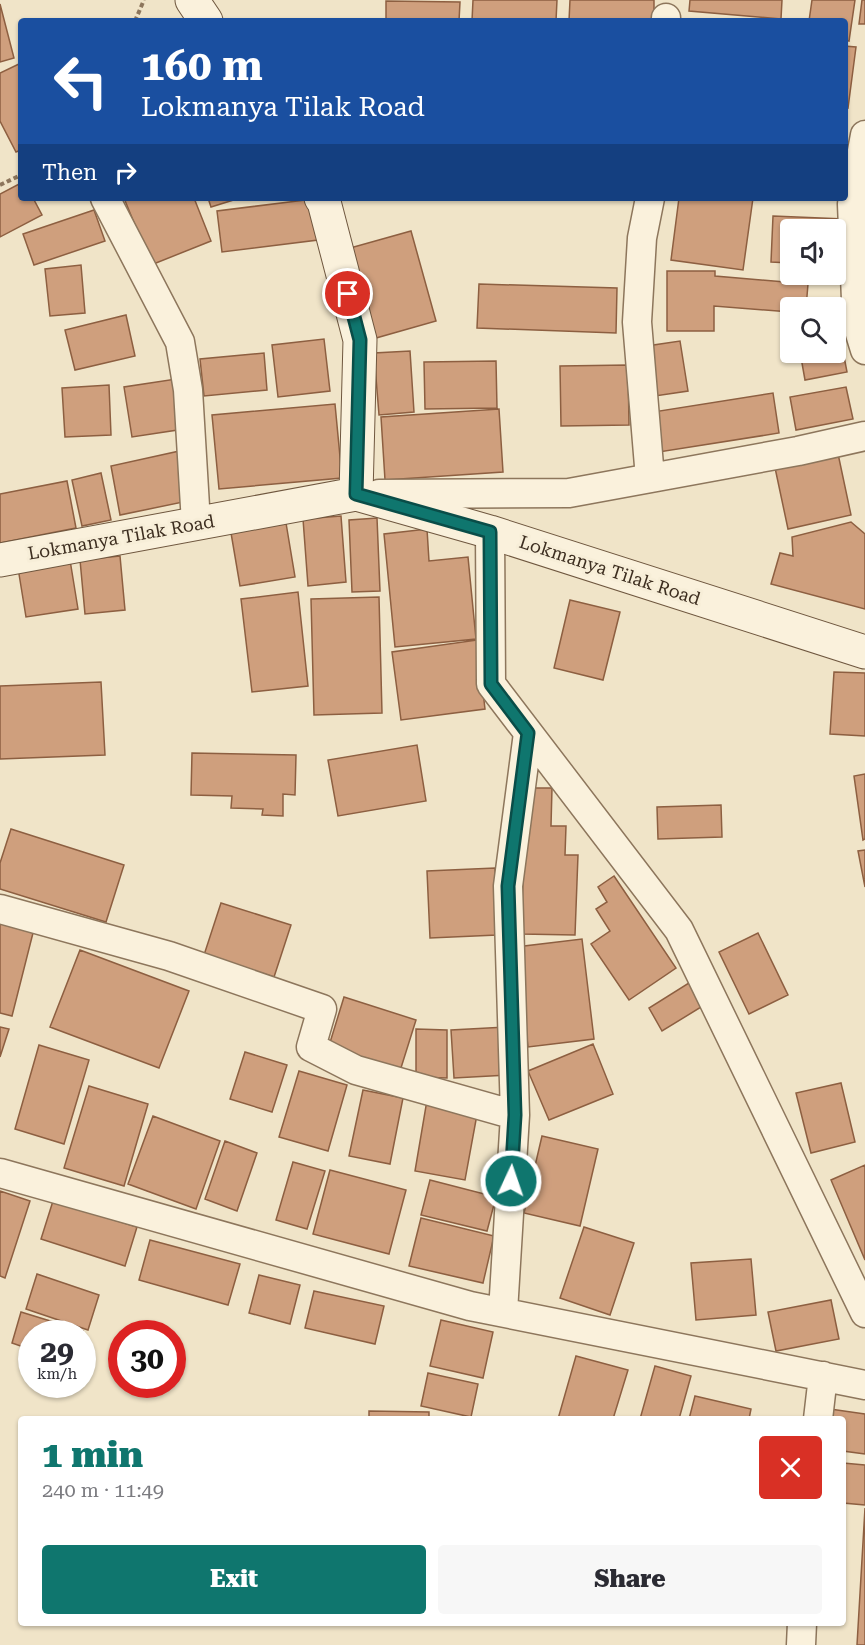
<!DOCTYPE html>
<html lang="en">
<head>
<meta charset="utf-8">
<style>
  body { margin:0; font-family:"Roboto Serif",serif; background:#f7f7f7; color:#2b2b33; height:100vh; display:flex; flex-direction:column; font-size:22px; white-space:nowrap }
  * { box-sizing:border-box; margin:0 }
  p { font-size:20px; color:#7c7c81 }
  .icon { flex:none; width:33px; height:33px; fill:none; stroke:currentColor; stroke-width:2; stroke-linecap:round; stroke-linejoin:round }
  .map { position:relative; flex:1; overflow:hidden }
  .side { position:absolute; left:18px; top:1416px; width:828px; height:210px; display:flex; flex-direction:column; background:#fff; border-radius:6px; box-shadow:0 2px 4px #0004 }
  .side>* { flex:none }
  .top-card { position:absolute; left:18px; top:18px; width:830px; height:183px; border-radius:6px; box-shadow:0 2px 4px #0004; background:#1a4fa0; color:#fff; overflow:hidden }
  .tools { position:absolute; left:780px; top:219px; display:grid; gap:12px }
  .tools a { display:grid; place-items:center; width:66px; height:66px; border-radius:6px; background:#fff; box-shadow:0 2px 4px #0004; font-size:30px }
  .speed { position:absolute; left:18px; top:1320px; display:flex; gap:12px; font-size:30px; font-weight:700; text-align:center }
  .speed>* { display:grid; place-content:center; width:78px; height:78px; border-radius:50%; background:#fff; box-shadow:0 2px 4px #0004; line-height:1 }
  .speed small { font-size:15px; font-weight:400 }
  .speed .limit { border:9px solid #d22; background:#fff; color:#111 }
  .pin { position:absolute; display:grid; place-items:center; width:51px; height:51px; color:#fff; margin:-26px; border:3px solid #fff; border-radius:50%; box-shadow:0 2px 6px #0007 }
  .me { position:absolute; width:66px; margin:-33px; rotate:3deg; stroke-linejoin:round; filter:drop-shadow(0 0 4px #0008) }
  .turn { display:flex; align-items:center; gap:21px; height:126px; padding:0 24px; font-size:27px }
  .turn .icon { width:78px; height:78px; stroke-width:2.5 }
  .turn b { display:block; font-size:42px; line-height:51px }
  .then { display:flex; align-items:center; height:57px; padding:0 24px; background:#0003; gap:12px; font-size:22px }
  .round { display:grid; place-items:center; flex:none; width:63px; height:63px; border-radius:6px; background:#f7f7f7 }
  .summary { display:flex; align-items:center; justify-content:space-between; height:102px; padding:0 24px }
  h1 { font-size:36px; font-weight:800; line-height:45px; color:#0f766e }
  .cta { display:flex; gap:12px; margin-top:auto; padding:12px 24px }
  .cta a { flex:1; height:69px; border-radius:6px; background:#0f766e; color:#fff; font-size:24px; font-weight:800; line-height:69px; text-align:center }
  .cta a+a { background:#f7f7f7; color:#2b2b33 }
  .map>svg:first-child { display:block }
  .building { fill:#cf9f7d; stroke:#8d5f41; stroke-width:1.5 }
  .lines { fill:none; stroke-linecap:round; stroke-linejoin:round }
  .street-casing { stroke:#8d765c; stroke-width:31 }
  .secondary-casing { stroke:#6f573f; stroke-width:35 }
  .path { stroke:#8d765c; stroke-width:4; stroke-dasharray:4.5 3; stroke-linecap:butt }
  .street { stroke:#faf1dc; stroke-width:28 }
  .secondary { stroke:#faf1dc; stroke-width:33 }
  .route-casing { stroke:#0a4d48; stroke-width:15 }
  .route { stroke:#0f766e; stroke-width:10 }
  .labels { text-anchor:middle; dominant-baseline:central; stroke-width:6; stroke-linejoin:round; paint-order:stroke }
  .street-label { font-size:18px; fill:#3d2e20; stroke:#f7eed8 }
</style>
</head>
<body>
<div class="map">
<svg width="865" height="1645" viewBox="0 0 865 1645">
  <rect width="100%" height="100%" fill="#f0e4c8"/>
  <path class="building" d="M473,0H557L556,21H472Z
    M570,0H654V21H569Z
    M690,0H782L781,19L689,11Z
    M812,0H855L849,41L844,40V21H809Z
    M862,0H865V24H859Z
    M386,1L460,2L459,21H386Z
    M0,4L14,58L0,62Z
    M844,46L856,47L848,108L844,107Z
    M21,63V150L16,152L0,121V73Z
    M21,183V198H33L42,215L0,237V194Z
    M124,198H194L211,241L151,265Z
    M208,198H240L211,207Z
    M679,198H753L743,270L671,260Z
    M313,199L318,240L222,252L217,211Z
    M94,210L105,241L34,265L23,234Z
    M773,216L844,219L842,265H836V230H790V263L771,262Z
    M411,231L436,321L369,340L343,250Z
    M81,265L85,313L50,316L45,269Z
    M667,271H715V276L808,284L806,308H790V312L714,306V331H667Z
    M479,284L617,288L616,333L477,328Z
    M126,315L135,356L75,370L65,330Z
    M836,315L847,372L805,380L800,352H836Z
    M324,339L330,391L278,397L272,345Z
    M680,341L688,391L655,396L647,346Z
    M410,351L414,412L379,415L374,353Z
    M264,353L267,390L204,396L200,359Z
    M496,361L497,408L425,409L424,362Z
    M628,365L629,425L561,426L560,366Z
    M176,379L184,429L132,437L124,387Z
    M109,385L111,435L65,437L62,388Z
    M846,387L853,419L796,430L790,397Z
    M773,393L779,433L659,452L653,412Z
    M335,404L342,478L219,489L212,415Z
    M499,409L503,472L385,480L381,417Z
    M837,449L851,515L788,529L774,463Z
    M184,450L188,501L120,515L111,466Z
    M101,473L111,520L82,526L72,480Z
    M67,481L76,528L0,543V494Z
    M341,516L346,582L308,586L303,519Z
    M285,517L295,577L240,586L230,527Z
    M377,518L380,591L352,592L349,520Z
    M851,522L865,534V609L771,584L780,553L793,556L792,537Z
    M427,529L429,561L468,557L476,639L395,647L384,534Z
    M120,556L125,610L85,614L80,560Z
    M70,560L78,609L26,617L18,568Z
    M298,592L308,686L252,692L241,599Z
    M379,597L382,713L314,715L311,599Z
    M570,600L620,612L603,680L554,668Z
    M477,640L485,709L401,720L392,652Z
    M834,672L865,673V736L830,734Z
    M101,682L105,755L0,759V686Z
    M417,745L426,801L338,816L328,760Z
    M192,753L296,755L295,795L283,794V816L262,815L263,809L231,808L232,796L191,795Z
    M865,774V839L863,840L854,776Z
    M526,788H552L551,826H566L565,855H578L575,935L521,934Z
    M721,805L722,837L658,839L657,807Z
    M11,829L124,865L106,922L0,889V863Z
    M865,850V887L858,851Z
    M495,868L497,935L430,938L427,871Z
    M614,876L676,968L629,1000L591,944L610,931L596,909L607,902L598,887Z
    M221,903L291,925L274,977L204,955Z
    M0,921L34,929L12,1016L0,1013Z
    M758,933L788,995L749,1014L719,952Z
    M582,939L594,1039L528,1047L516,947Z
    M80,950L189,991L159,1068L50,1027Z
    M692,981L706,1004L662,1031L649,1008Z
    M344,997L416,1020L400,1071L328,1049Z
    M0,1027L9,1029L0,1057Z
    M506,1027L508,1075L454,1078L451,1030Z
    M416,1029L447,1030V1078L416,1077Z
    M593,1044L613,1094L549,1120L528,1071Z
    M39,1045L89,1060L64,1144L15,1129Z
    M245,1052L287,1065L272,1112L230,1099Z
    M299,1071L347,1085L328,1151L279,1137Z
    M841,1083L855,1142L811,1153L796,1093Z
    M89,1086L148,1104L124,1186L64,1168Z
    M363,1090L403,1098L390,1164L349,1156Z
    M427,1100L478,1109L465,1180L415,1171Z
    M153,1116L220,1141L196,1209L128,1184Z
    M542,1136L598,1149L580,1226L524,1213Z
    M225,1141L257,1153L237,1211L205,1199Z
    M293,1162L325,1171L307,1229L276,1220Z
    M865,1165V1260L831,1180Z
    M330,1170L406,1190L389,1254L313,1234Z
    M430,1180L496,1197L487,1231L421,1215Z
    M0,1191L30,1201L5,1278L0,1276Z
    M53,1201L137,1227L125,1266L41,1239Z
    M421,1218L494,1236L483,1283L409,1266Z
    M584,1227L634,1243L610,1315L560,1298Z
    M150,1240L240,1264L228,1305L139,1280Z
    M751,1259L756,1315L696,1320L691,1263Z
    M37,1274L99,1295L88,1330L26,1309Z
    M259,1275L300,1285L290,1324L249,1313Z
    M314,1291L384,1306L375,1344L305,1328Z
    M831,1300L839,1339L776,1351L768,1312Z
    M21,1312L83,1331L82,1334H32V1350L12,1343Z
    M441,1320L493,1332L483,1378L430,1366Z
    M576,1356L628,1370L613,1419H558Z
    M655,1366L691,1376L679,1419H640Z
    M428,1373L478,1384L471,1417L421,1406Z
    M695,1396L751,1409L749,1419H689Z
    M830,1409L865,1414V1454L843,1451V1419H829Z
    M369,1411L429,1412V1419H369Z
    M843,1463L865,1465V1505L843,1503Z
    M865,1508V1645H857Z"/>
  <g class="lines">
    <defs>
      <path id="street" d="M666,21V18
        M865,135L852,204L857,324L865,350
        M105,198L180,342L188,390L196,523
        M650,198L642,238L637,322L650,478
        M379,494L569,493L798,451L865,436
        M490,532L491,684L679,930L865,1313
        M0,909L169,956L322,1009L311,1047L356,1070L515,1115
        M0,1173L470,1306L865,1385
        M503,1312L515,1115L508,886L528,733
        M818,1419L823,1376
        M801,1645L802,1623"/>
      <path id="secondary" d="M192,0L206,21
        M321,198L324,202L360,340L356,494
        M0,560L356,494L490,532L865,652"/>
    </defs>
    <use href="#street" class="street-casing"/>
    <use href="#secondary" class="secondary-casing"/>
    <path class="path" d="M135,21L144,0
      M0,185L21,175"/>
    <use href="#street" class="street"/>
    <use href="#secondary" class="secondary"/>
  </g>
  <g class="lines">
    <defs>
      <path id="route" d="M348,294L360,340L356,494L490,532L491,684L528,733L508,886L515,1115L511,1181"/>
    </defs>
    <use href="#route" class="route-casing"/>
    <use href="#route" class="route"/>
  </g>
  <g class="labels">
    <g class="street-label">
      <text transform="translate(121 537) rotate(-10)">Lokmanya Tilak Road</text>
      <text transform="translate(610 570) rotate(18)">Lokmanya Tilak Road</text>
    </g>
  </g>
</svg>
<div class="tools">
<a><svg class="icon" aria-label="sound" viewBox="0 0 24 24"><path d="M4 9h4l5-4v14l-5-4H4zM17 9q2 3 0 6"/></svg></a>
<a><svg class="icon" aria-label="search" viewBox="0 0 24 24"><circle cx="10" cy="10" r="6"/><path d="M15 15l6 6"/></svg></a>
</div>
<div class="speed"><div>29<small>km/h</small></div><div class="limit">30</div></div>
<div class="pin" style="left:348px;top:294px;background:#d93025"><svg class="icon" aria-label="arrive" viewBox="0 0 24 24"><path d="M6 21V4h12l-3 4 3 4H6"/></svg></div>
<svg class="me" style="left:511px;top:1181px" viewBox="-20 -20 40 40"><circle r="17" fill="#0f766e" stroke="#fff" stroke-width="3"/><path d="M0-11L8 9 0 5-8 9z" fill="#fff"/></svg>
<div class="top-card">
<div class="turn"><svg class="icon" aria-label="left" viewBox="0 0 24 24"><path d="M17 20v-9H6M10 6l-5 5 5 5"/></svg><div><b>160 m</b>Lokmanya Tilak Road</div></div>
<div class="then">Then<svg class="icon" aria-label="right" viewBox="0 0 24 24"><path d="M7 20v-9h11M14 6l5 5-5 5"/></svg></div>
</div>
<section class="side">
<div class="summary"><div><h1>1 min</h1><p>240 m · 11:49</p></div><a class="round" style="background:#d93025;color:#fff"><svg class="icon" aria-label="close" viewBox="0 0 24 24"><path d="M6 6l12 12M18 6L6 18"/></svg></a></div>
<div class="cta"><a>Exit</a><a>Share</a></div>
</section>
</div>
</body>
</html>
